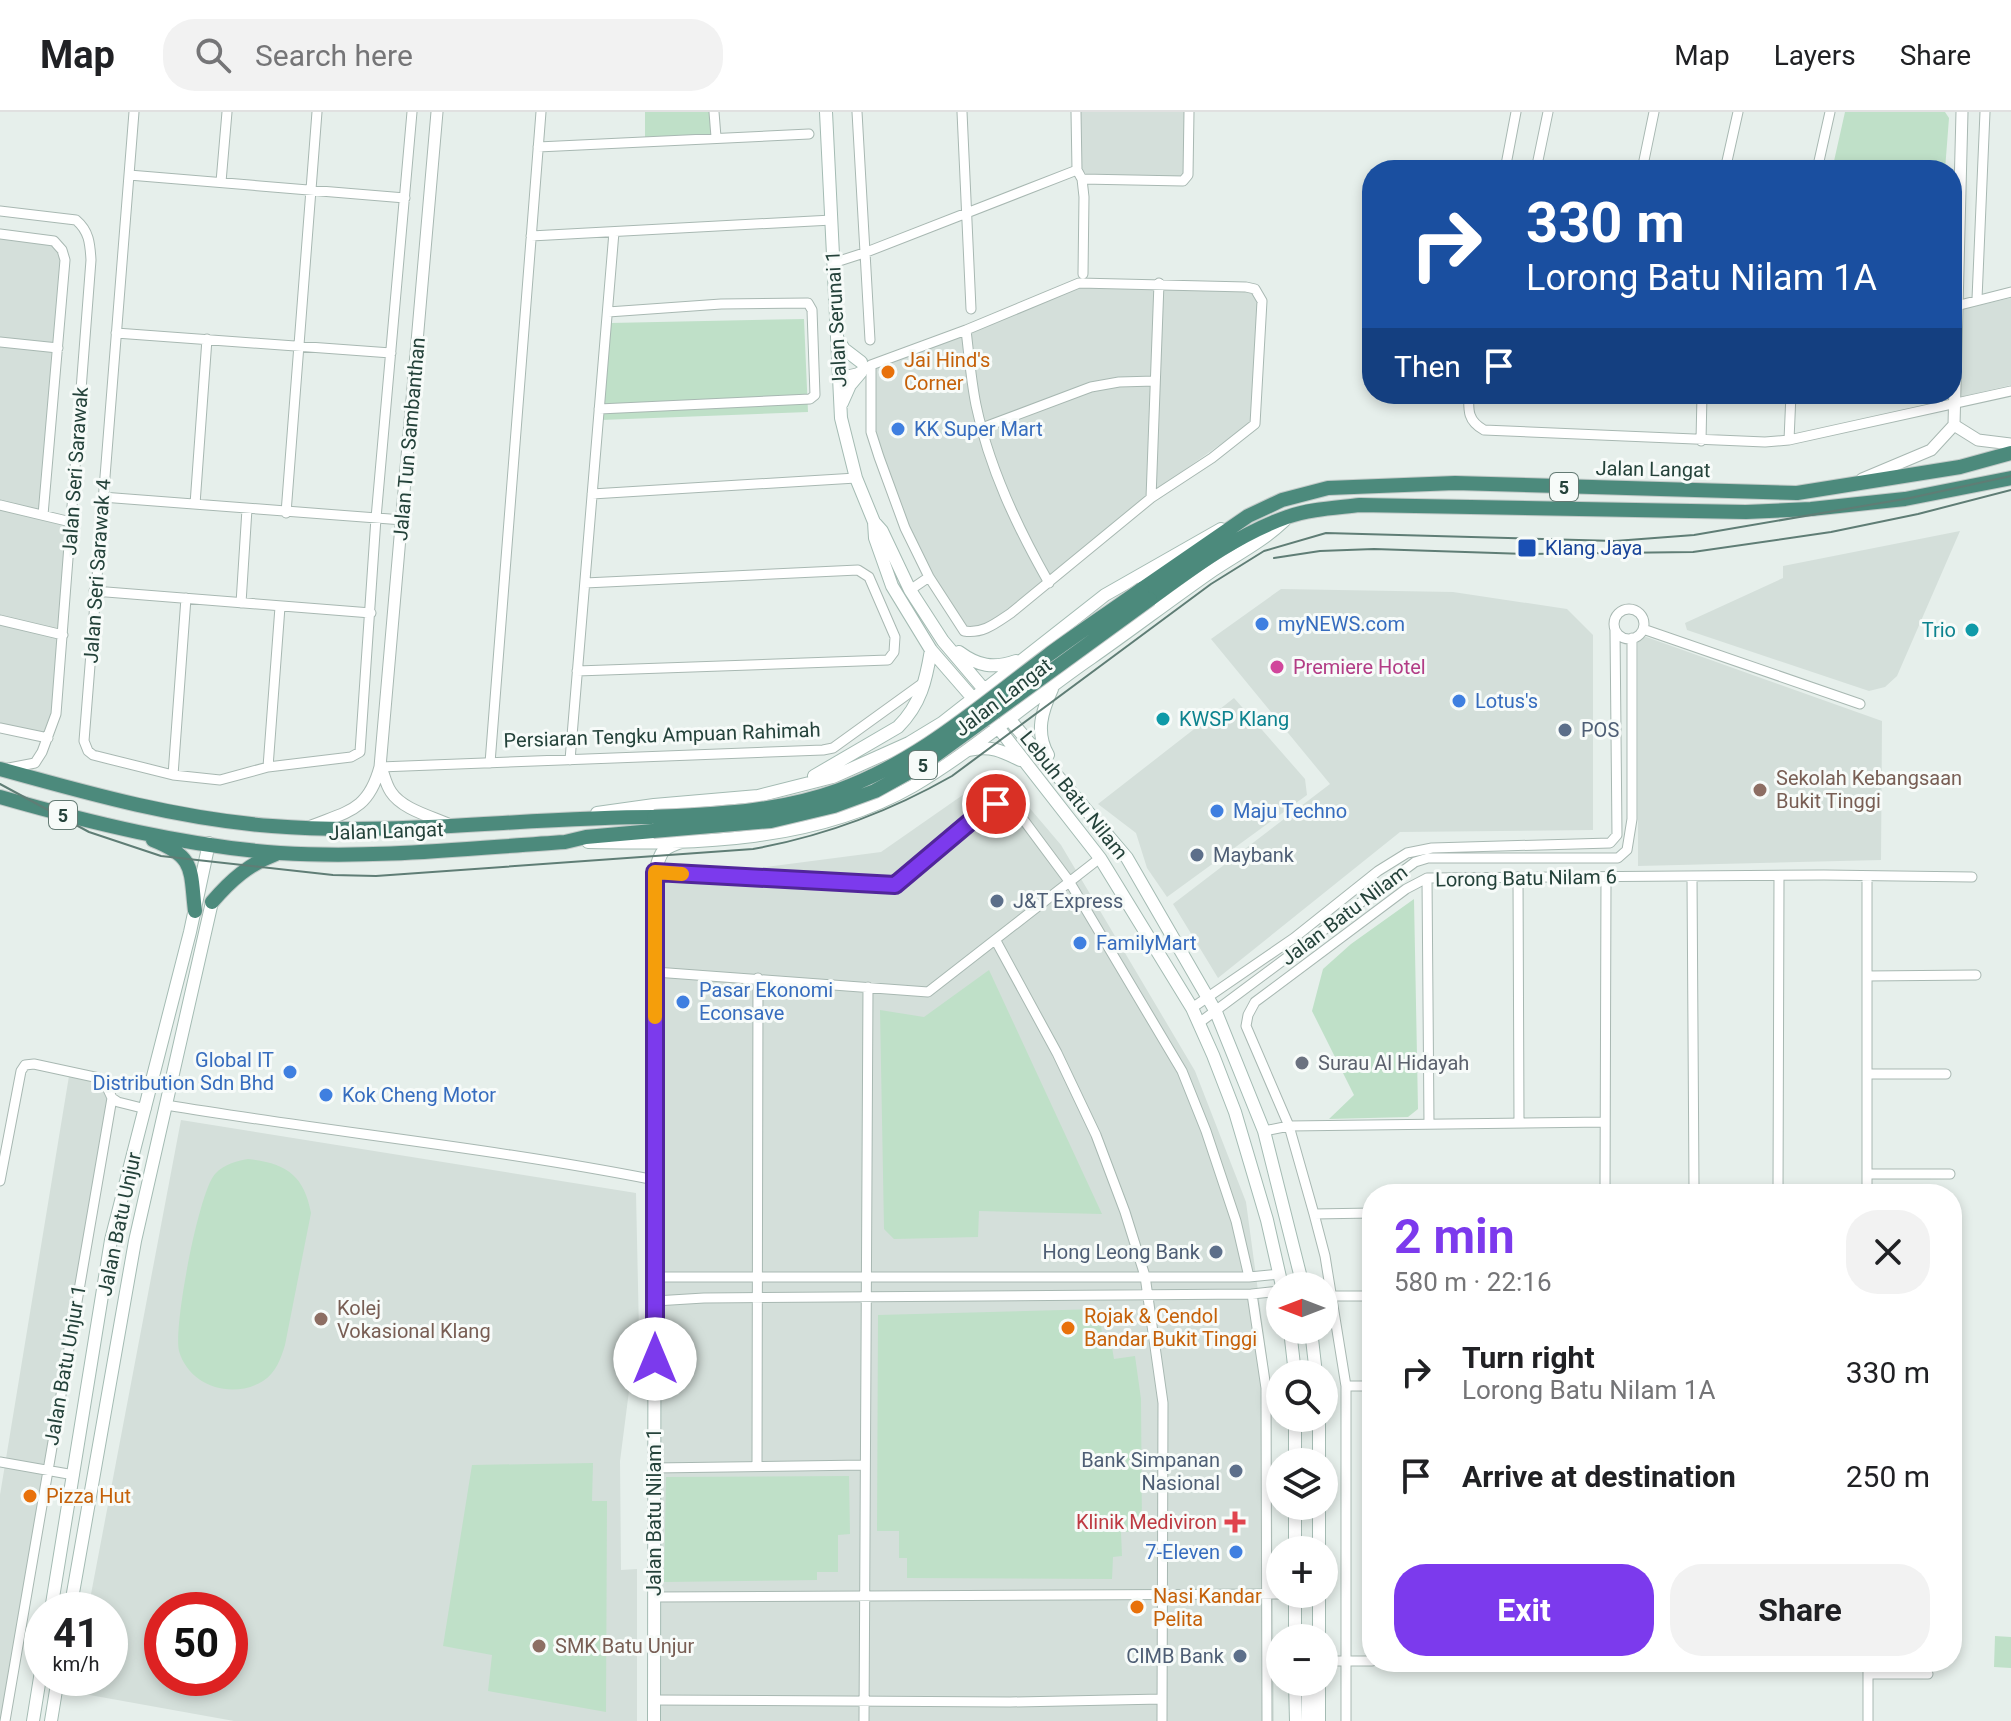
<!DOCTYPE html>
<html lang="en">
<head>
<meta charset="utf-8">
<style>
  body { margin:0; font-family:Roboto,sans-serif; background:#f2f2f2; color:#202124; height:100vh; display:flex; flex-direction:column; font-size:30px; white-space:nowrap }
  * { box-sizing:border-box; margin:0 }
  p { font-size:26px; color:#757577 }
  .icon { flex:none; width:44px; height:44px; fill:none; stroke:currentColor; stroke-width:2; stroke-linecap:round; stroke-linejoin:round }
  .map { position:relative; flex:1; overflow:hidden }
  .panel { position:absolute; left:1362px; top:1072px; width:600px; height:488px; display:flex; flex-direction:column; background:#fff; border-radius:32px; box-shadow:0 4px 12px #0003 }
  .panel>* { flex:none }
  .hud { position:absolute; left:1362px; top:48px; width:600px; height:244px; border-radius:32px; box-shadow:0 4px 12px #0003; background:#1a4fa0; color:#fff; overflow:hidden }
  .needle { width:52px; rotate:270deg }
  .buttons { position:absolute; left:1266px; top:1160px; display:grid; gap:16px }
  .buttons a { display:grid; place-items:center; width:72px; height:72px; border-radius:50%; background:#fff; box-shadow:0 4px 12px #0003; font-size:40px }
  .speed { position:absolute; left:24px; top:1480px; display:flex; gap:16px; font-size:40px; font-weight:700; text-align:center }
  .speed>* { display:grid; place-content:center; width:104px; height:104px; border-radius:50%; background:#fff; box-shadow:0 4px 12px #0003; line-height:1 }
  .speed small { font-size:20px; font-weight:400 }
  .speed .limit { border:12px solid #d22; background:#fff; color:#111 }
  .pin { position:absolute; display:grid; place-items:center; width:68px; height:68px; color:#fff; margin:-34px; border:4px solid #fff; border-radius:50%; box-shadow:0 2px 8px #0007 }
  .me { position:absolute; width:88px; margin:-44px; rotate:0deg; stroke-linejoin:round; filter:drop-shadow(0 0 6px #0008) }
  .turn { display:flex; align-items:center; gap:28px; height:168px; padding:0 32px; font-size:36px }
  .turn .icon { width:104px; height:104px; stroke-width:2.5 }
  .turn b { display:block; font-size:56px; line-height:68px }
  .then { display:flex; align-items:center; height:76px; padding:0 32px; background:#0003; gap:16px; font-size:30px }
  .round { display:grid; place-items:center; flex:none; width:84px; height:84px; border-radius:32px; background:#f2f2f2 }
  .summary { display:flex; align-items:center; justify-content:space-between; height:136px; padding:0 32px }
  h1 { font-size:48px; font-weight:700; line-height:60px; color:#7c3aed }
  .button { display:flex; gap:16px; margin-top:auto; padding:16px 32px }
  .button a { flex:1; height:92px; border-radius:32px; background:#7c3aed; color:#fff; font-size:32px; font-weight:700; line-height:92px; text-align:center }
  .button a+a { background:#f2f2f2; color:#202124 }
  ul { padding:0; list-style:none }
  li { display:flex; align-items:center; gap:24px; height:104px; padding:0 32px }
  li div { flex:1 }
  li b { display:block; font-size:30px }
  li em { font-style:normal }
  header { display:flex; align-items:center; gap:48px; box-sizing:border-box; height:112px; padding:0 40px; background:#fff; border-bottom:2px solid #e0e0e0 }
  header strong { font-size:38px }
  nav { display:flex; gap:44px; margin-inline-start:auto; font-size:28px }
  .search { width:560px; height:72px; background:#f2f2f2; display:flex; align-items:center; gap:20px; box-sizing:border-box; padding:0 28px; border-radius:32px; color:#757577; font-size:30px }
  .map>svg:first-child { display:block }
  .built { fill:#d4dfda; fill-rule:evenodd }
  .green { fill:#bfe0c8 }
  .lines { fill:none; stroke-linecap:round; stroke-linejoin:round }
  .minor-casing { stroke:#a8b8b2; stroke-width:11 }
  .tertiary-casing { stroke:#a8b8b2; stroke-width:13 }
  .secondary-casing { stroke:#a4bbb3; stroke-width:14 }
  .trunk-casing { stroke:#c2cac8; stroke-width:16 }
  .minor { stroke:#fff; stroke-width:9 }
  .tertiary { stroke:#fff; stroke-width:11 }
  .secondary { stroke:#fff; stroke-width:12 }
  .trunk { stroke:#4c8a7c; stroke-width:14 }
  .tram { stroke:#5f7d75; stroke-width:2 }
  .trunk-bridge-casing { stroke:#c2cac8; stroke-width:16; stroke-linecap:butt }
  .trunk-bridge { stroke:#4c8a7c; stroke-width:14 }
  .route-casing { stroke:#51269a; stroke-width:20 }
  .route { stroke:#7c3aed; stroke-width:14 }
  .slow { stroke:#f59e0b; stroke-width:14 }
  .food-dot { fill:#e8710a; stroke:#f7fbf9; stroke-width:3 }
  .shop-dot { fill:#3f7fe0; stroke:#f7fbf9; stroke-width:3 }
  .transit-dot { fill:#1a4fb4; stroke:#f7fbf9; stroke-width:3 }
  .culture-dot { fill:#0f9aa8; stroke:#f7fbf9; stroke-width:3 }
  .hotel-dot { fill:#d1479c; stroke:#f7fbf9; stroke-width:3 }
  .service-dot { fill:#5c6f8a; stroke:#f7fbf9; stroke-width:3 }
  .education-dot { fill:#8d6e63; stroke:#f7fbf9; stroke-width:3 }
  .worship-dot { fill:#6b7280; stroke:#f7fbf9; stroke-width:3 }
  .health-dot { fill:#e0444e; stroke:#f7fbf9; stroke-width:3 }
  .labels { text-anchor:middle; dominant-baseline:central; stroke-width:6; stroke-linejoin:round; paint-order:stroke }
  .shield { fill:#f7fbf9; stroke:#637a73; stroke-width:2 }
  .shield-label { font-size:18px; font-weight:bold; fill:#24423a }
  .street-label { font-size:20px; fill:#24423a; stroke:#f7fbf9 }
  .food-label { font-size:20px; fill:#c56008; stroke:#f7fbf9; text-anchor:start }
  .shop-label { font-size:20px; fill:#366cbe; stroke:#f7fbf9; text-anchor:start }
  .transit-label { font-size:20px; fill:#164399; stroke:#f7fbf9; text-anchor:start }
  .culture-label { font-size:20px; fill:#0d838f; stroke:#f7fbf9; text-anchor:end }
  .hotel-label { font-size:20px; fill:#b23c85; stroke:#f7fbf9; text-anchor:start }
  .service-label { font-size:20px; fill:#4e5e75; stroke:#f7fbf9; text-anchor:start }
  .education-label { font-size:20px; fill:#785e54; stroke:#f7fbf9; text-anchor:start }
  .worship-label { font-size:20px; fill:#5b616d; stroke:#f7fbf9; text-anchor:start }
  .health-label { font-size:20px; fill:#be3a42; stroke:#f7fbf9; text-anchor:end }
</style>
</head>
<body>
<header>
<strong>Map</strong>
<div class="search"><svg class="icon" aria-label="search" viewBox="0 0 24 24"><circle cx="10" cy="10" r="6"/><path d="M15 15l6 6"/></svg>Search here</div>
<nav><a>Map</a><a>Layers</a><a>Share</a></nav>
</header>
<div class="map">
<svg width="2011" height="1609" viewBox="0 0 2011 1609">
  <rect width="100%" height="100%" fill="#e6efeb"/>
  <path class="built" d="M1081,0H1186L1184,61L1180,66L1087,63L1082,57Z
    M0,125L52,133L58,139L61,148L39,406L67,413L52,601L46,623L0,612Z
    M1080,175L1253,180L1259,192L1252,310L1146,385L1029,482L981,516H967L933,464L909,413L881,342L875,320V255Z
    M2011,186V273L1960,285L1963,197Z
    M1960,419L1897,564L1885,575L1869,579L1687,518L1685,511L1783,466V454Z
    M1281,477L1453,480L1567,497L1593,523V718L1400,720L1218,866L1173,792L1330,672L1211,527Z
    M1638,522L1882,609L1881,748L1638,754Z
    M1234,586L1305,667L1307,683L1167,785L1147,756L1136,721L1098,692Z
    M1005,667L1061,733L1195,959L1246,1090L1271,1275L1274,1609H660L658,769L881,740L980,671Z
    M69,964L96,969L103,975L108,986L0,1609V1383Z
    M181,1008L636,1081L640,1266L629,1279L620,1349L621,1458L637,1457V1609H234L73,1580L75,1566H110V1498H88ZM162,1498H230V1566H162Z"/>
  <path class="green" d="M645,0H711L713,22L645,25Z
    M1845,0H1945L1949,6L1945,58H1832Z
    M804,207L808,300L601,308L610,211Z
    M1414,787L1418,997L1408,1005L1329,1007L1354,983L1312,899L1323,857L1351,832Z
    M989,858L1102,1102L979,1099L978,1125L894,1127L884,1117L880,898L924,905Z
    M248,1047C286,1051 304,1063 311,1101L285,1233C281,1246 276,1261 263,1269C232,1288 189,1274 179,1239C173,1215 199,1079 215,1062C224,1052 237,1049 248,1047Z
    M1100,1197L1102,1223H1110L1114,1247L1135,1244L1141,1287L1142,1419L1121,1420L1122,1444L1113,1445L1112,1467L907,1466V1446H899V1419H877L878,1203Z
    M593,1351L592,1389H607L606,1600L488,1579L492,1543L443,1534L472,1353Z
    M849,1364L850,1422L838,1423V1460H817V1468L664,1470L666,1365Z
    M1995,1524L2011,1525V1556L1994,1555Z"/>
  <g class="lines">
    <defs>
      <path id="minor" d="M134,0L84,629L88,639L93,643L173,663L220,668L268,655L351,645L360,640L376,406L412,0
        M714,0L716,25
        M857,0L870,228
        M962,0L971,197
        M1076,0L1077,58L1082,67L1084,85L1083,162
        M538,35L809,22
        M1505,58L1516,0
        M1536,58L1548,0
        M1642,58L1654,0
        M1725,58L1738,0
        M1817,58L1830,0
        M129,63L405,86
        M1082,67L1183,69L1188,63L1189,0
        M221,70L227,0
        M0,99L76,108C89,119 90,131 91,148L56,602L42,640L35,651L9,656
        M0,122L54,129L62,138L65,148L43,403
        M531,124L832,108
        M833,151L864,141L1077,58
        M1977,187L1985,0
        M1952,195L2011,180
        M966,218C969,243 971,268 976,293C989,356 1017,415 1049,471
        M116,221L391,241
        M0,230L58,236
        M839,265L861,260L871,253L966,218L1079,171L1246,175L1255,177L1262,189L1255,312L1212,346L1151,386L1011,501C996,511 983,522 964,519L929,465L905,416L879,345L871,320V253
        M1469,282C1468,299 1468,309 1484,318L1765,330L1789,328L2011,279
        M599,297L810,287L815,283L812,198L808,191L721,192L608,200
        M982,316L1091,275L1119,270L1155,269
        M1789,328L1791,282
        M1701,329L1702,282
        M592,382L856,366
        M102,385L403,408
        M1151,386L1159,171
        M195,392L207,227
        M0,393L71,410
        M286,401L317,0
        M910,478L929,465
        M94,479L371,501
        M241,491L247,397
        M1614 512a15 15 0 1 1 30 0a15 15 0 1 1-30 0Z
        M0,508L63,523
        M1643,517L1860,592
        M577,559L888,548L894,540L895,525L869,465L858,458L585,471
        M0,616L48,626
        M570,648L614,120
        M490,651L541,0
        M268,655L280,495
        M380,655L823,638L833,636L923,571
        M173,663L186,486
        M655,760L895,773L984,698C997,691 1005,691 1017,699L1069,769L1182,959L1206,1019L1236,1109L1249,1165
        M1692,764L1694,1075
        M1518,765L1519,1011
        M1867,765V1082
        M1427,766L1429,1012
        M996,829L1057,941L1096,1023L1125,1100L1145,1164L1163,1291L1162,1609
        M655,860L928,880L1100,746
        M1867,864L1976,863
        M1192,896L1294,826L1378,759L1407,741L1432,736L1610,731L1617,723L1615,518
        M1199,911L1415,750L1428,746H1618L1627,738L1632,707V526
        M1867,962H1946
        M112,986L118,990L146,997
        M166,993C329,1020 493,1036 655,1068
        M1264,1019L1289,1014L1605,1010
        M1867,1062H1950
        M0,1069L21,959L25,953L34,952L99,966L106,973L112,986L5,1609
        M1605,1082L1606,766
        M1778,1082L1779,764
        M1314,1102L1372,1101
        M655,1165H1249L1279,1162
        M1252,1182L1266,1276L1267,1609
        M1332,1184H1372
        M655,1189L704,1186L1252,1182L1280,1179
        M1346,1274H1372
        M0,1350L74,1363
        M757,1353L758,866
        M654,1356L865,1353
        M654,1485L1285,1482
        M1324,1549H1372
        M1868,1550V1609
        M1868,1562H1928
        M654,1588L1010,1590L1162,1587
        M864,1609L868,875
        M1346,1609V1274L1325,1144L1314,1102L1289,1014L1246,914L1248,903L1255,890L1406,777L1427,766L1824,763L1972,765"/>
      <path id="tertiary" d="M1954,313L1978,328L2011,332
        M1862,367L1931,338L1954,313L1962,0
        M381,655C384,663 386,673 391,680C402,697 430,704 448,712
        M309,715C348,699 368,699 380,655L437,0"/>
      <path id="secondary" d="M826,0L841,306L856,366L874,410L882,419L910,478L943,529L1127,746L1216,900L1264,1019L1303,1174
        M837,226L844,237L861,250
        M842,291L850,273L861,260
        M874,410L875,426L892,474L931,538L997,614L1100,746L1192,896L1213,943L1235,1000L1267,1108L1282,1174
        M959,540C978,554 993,557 1016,549
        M969,638C990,633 1002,639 1020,648
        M1048,643C1035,620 1042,599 1052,577
        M814,664L898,615C921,592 926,568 931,538
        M597,701L654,693L758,684L833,665L909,631L942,611L1105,483L1221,417
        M588,730C698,732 815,730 913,674C976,637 1031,587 1091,546C1131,518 1169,489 1209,461C1234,444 1262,430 1284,409
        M1290,1218L1295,1262
        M1311,1218L1316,1262
        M1295,1306V1350
        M1319,1306V1350
        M1295,1394V1438
        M1319,1394V1438
        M1319,1482V1526
        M51,1498L111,1128L190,820L209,731
        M70,1498L135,1129L212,790
        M1295,1526V1482
        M1295,1570L1296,1609
        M1308,1570V1609
        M1319,1570V1609
        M33,1609L42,1553
        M51,1609L58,1566
        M654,1609L655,760C661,738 662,736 684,729"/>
      <path id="trunk" d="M1142,477L1248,404L1282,388L1328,376L1455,371L1797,381L1960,355L2011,341
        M1150,487C1193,456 1236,423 1287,405C1310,397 1335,396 1360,393L1746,400L1811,397L1905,387L2011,366
        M0,657C90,682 179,707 272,714C399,724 527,705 654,705
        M0,685C91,711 185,734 280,741C375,747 471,736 565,730L586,725L653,719
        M153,728C196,745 190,758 195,799
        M212,790C231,768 249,752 276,742"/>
    </defs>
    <use href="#minor" class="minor-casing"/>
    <use href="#tertiary" class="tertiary-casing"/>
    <use href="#secondary" class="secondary-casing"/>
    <use href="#trunk" class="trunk-casing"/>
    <use href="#minor" class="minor"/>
    <use href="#tertiary" class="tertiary"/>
    <use href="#secondary" class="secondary"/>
    <use href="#trunk" class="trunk"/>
    <path class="tram" d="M1274,446L1320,439L1374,437L1526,442L1693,440L1831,420L1918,402L2011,378
      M0,672L89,720L161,744L333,763L376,764L753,737C825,724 889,700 952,664L1211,472L1264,439L1326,421L1615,429L1694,423L1910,386L2011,364"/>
    <defs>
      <path id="trunk-bridge" d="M654,705C717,702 779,700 839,678C919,649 980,594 1047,544C1078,521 1110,500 1142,477
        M653,719L771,709L834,694L875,679L922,653L1150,487"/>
    </defs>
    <use href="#trunk-bridge" class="trunk-bridge-casing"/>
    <use href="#trunk-bridge" class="trunk-bridge"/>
  </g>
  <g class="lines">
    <defs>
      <path id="route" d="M655,1247V760L895,773L984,698L996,692"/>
    </defs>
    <use href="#route" class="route-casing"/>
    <use href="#route" class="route"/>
    <path class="slow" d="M655,905V760L682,762"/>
  </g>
  <g class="food-dot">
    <circle cx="888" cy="260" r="8"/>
    <circle cx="1068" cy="1216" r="8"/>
    <circle cx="30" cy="1384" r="8"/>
    <circle cx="1137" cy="1495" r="8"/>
  </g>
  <g class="shop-dot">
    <circle cx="898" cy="317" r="8"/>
    <circle cx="1262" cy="512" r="8"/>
    <circle cx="1459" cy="589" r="8"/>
    <circle cx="1217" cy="699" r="8"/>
    <circle cx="1080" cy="831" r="8"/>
    <circle cx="683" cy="890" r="8"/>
    <circle cx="290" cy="960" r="8"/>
    <circle cx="326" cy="983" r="8"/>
    <circle cx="1236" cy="1440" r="8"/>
  </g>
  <rect class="transit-dot" x="1517" y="426" width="20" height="20" rx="4"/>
  <g class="culture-dot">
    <circle cx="1972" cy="518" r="8"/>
    <circle cx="1163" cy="607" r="8"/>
  </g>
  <circle class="hotel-dot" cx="1277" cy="555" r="8"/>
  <g class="service-dot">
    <circle cx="1565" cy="618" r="8"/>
    <circle cx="1197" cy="743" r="8"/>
    <circle cx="997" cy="789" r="8"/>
    <circle cx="1216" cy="1140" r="8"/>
    <circle cx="1236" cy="1359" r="8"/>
    <circle cx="1240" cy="1544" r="8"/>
  </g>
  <g class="education-dot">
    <circle cx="1760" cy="678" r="8"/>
    <circle cx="321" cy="1207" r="8"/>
    <circle cx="539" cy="1534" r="8"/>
  </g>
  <circle class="worship-dot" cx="1302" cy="951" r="8"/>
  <path class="health-dot" d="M1231 1398h8v8h8v8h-8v8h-8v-8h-8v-8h8z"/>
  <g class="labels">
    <g class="shield">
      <rect x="1550" y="361" width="28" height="28" rx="6"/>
      <rect x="909" y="639" width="28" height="28" rx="6"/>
      <rect x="49" y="689" width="28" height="28" rx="6"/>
    </g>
    <g class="shield-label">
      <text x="1564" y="375">5</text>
      <text x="923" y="653">5</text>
      <text x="63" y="703">5</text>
    </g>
    <g class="street-label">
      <text transform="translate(836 207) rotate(-93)">Jalan Serunai 1</text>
      <text transform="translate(409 327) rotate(-85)">Jalan Tun Sambanthan</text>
      <text transform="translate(1653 357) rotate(1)">Jalan Langat</text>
      <text transform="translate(75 359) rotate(-86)">Jalan Seri Sarawak</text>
      <text transform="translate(97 459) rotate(-86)">Jalan Seri Sarawak 4</text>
      <text transform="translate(1003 585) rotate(-37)">Jalan Langat</text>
      <text transform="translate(662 623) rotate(-2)">Persiaran Tengku Ampuan Rahimah</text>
      <text transform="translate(1074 683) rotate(51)">Lebuh Batu Nilam</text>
      <text transform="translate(386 719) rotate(-2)">Jalan Langat</text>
      <text transform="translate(1526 766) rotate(-1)">Lorong Batu Nilam 6</text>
      <text transform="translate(1344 803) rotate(-37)">Jalan Batu Nilam</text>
      <text transform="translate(119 1112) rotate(-78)">Jalan Batu Unjur</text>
      <text transform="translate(65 1253) rotate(-80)">Jalan Batu Unjur 1</text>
      <text transform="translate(654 1400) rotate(-90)">Jalan Batu Nilam 1</text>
    </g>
    <g class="food-label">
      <text x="904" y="248">Jai Hind's<tspan x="904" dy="23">Corner</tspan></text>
      <text x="1084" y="1204">Rojak &amp; Cendol<tspan x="1084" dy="23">Bandar Bukit Tinggi</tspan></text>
      <text x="46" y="1384">Pizza Hut</text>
      <text x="1153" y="1484">Nasi Kandar<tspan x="1153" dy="23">Pelita</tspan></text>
    </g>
    <g class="shop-label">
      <text x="914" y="317">KK Super Mart</text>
      <text x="1278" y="512">myNEWS.com</text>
      <text x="1475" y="589">Lotus's</text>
      <text x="1233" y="699">Maju Techno</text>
      <text x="1096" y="831">FamilyMart</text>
      <text x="699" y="878">Pasar Ekonomi<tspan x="699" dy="23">Econsave</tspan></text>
      <text x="274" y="948" text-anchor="end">Global IT<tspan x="274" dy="23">Distribution Sdn Bhd</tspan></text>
      <text x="342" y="983">Kok Cheng Motor</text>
      <text x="1220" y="1440" text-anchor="end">7-Eleven</text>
    </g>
    <g class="transit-label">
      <text x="1545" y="436">Klang Jaya</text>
    </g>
    <g class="culture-label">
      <text x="1956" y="518">Trio</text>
      <text x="1179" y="607" text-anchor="start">KWSP Klang</text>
    </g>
    <g class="hotel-label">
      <text x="1293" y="555">Premiere Hotel</text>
    </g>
    <g class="service-label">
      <text x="1581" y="618">POS</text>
      <text x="1213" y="743">Maybank</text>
      <text x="1013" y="789">J&amp;T Express</text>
      <text x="1200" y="1140" text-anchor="end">Hong Leong Bank</text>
      <text x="1220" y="1348" text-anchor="end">Bank Simpanan<tspan x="1220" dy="23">Nasional</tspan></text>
      <text x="1224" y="1544" text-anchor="end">CIMB Bank</text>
    </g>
    <g class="education-label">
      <text x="1776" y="666">Sekolah Kebangsaan<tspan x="1776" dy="23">Bukit Tinggi</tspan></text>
      <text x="337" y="1196">Kolej<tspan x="337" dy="23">Vokasional Klang</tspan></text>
      <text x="555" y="1534">SMK Batu Unjur</text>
    </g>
    <g class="worship-label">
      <text x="1318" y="951">Surau Al Hidayah</text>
    </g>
    <g class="health-label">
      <text x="1217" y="1410">Klinik Mediviron</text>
    </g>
  </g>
</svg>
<div class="buttons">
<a><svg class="needle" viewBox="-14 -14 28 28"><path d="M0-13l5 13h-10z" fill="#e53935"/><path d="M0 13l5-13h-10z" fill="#757577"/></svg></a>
<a><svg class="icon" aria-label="search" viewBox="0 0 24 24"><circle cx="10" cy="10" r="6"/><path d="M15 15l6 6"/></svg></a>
<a><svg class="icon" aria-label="layers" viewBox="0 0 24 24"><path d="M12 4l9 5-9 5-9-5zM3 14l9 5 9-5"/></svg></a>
<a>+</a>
<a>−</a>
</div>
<div class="speed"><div>41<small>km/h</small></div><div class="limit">50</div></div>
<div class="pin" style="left:996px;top:692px;background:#d93025"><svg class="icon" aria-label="arrive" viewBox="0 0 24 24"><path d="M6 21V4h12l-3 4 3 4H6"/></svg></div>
<svg class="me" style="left:655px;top:1247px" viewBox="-20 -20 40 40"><circle r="19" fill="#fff"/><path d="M0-13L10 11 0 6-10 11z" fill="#7c3aed"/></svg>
<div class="hud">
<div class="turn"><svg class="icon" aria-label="right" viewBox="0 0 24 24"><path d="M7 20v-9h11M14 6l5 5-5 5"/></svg><div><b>330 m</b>Lorong Batu Nilam 1A</div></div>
<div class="then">Then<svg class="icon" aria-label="arrive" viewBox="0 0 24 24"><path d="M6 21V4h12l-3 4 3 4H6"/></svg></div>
</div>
<section class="panel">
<div class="summary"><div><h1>2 min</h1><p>580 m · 22:16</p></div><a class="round"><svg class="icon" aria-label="close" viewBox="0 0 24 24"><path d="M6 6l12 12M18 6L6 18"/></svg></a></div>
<ul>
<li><svg class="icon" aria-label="right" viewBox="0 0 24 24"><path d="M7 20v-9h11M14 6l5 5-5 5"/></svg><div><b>Turn right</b><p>Lorong Batu Nilam 1A</p></div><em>330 m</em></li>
<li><svg class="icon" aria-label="arrive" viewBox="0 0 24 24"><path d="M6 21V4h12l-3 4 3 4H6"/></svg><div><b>Arrive at destination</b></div><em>250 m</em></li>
</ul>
<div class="button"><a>Exit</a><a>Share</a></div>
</section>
</div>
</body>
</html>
